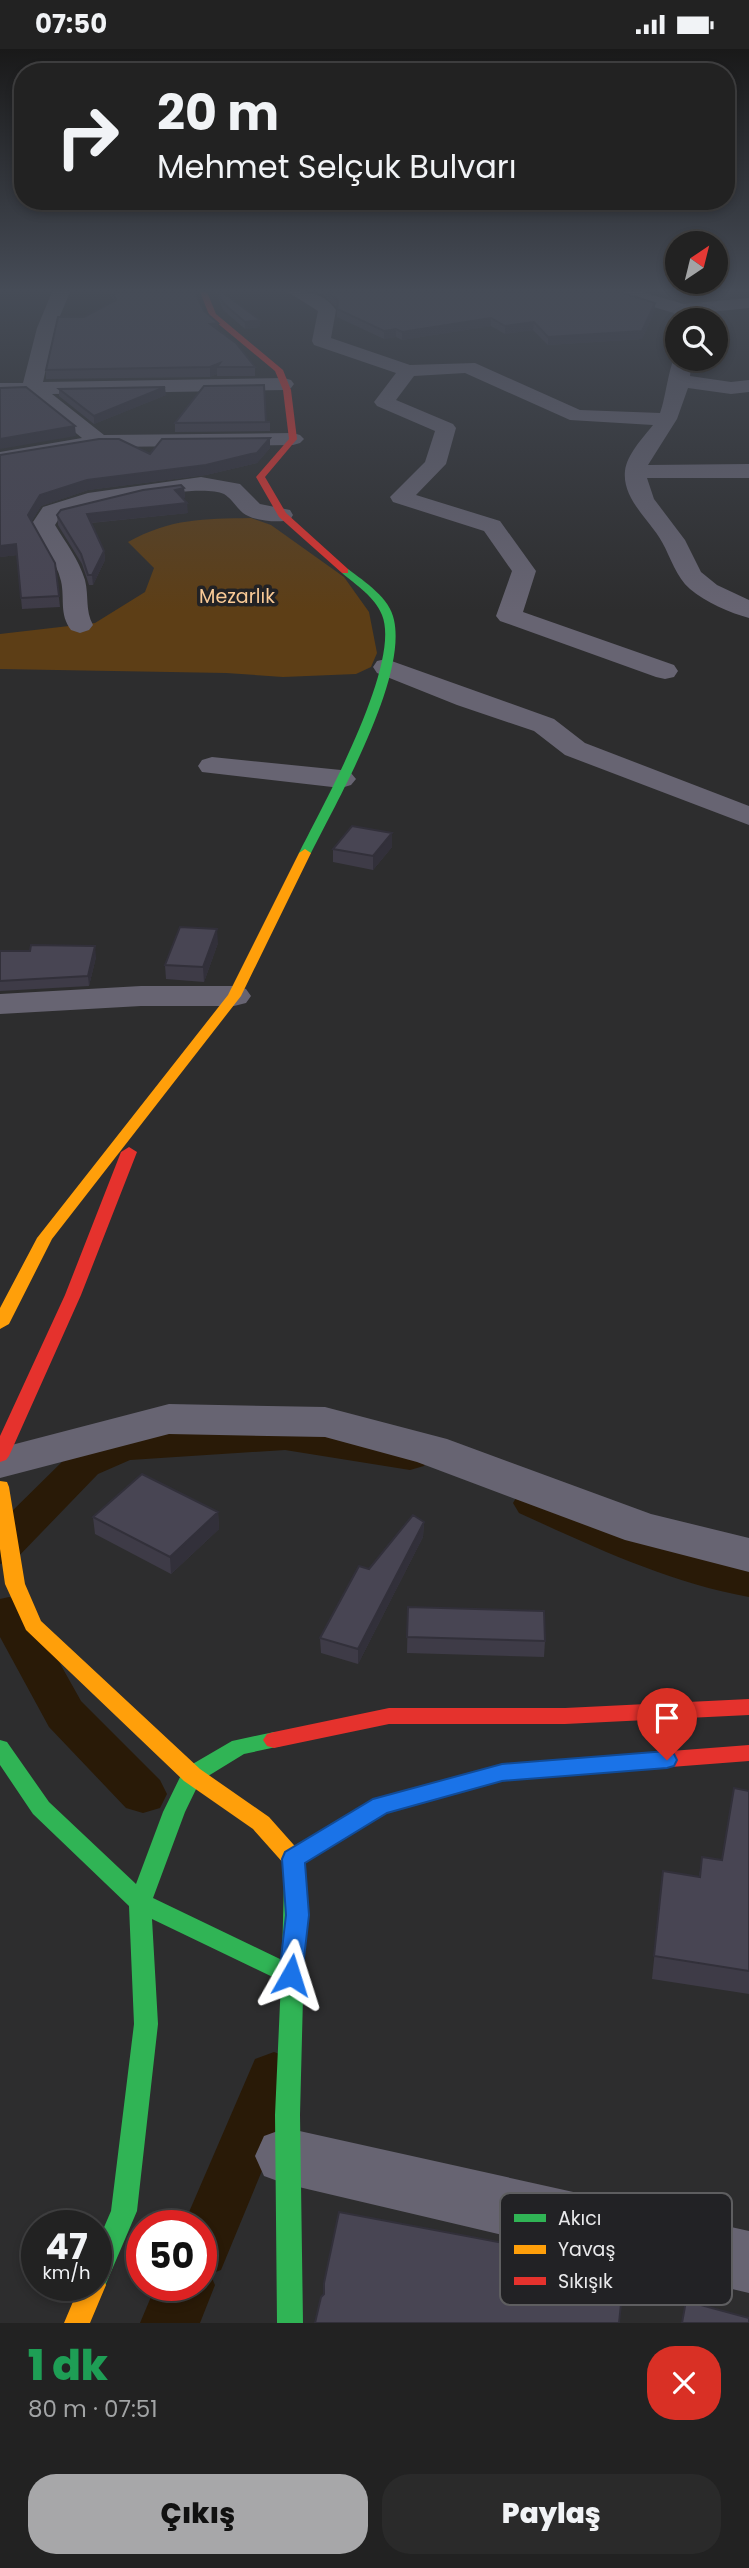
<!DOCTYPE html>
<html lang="tr">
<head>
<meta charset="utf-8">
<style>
  body { margin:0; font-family:Poppins,sans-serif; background:#2a2a2a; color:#f1f3f6; height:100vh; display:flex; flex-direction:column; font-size:26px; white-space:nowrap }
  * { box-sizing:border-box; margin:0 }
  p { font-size:23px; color:#a2a4a5 }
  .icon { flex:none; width:38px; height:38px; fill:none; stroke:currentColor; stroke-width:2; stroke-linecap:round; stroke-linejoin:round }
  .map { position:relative; height:2274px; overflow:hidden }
  .details { display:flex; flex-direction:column; background:#222; flex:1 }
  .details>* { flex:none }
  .top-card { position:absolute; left:14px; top:14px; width:721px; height:147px; border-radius:28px; box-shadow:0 4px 10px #0003,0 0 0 2px #3f3f40; background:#222; color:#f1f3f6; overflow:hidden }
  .needle { width:46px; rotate:35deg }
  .tools { position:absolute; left:665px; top:182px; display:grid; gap:14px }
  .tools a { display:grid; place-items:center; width:63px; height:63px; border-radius:50%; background:#222; box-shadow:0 4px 10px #0003,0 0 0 2px #3f3f40; font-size:35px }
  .speed { position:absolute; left:21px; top:2161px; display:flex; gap:14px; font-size:35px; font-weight:700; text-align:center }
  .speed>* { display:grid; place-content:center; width:91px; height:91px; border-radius:50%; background:#222; box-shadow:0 4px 10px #0003,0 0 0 2px #3f3f40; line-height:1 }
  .speed small { font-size:18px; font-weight:400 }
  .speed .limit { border:10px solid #d22; background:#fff; color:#111 }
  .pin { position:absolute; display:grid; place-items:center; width:60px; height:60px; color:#fff; margin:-72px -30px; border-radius:50% 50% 50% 0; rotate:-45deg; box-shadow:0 0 7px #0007 }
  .pin .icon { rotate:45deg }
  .me { position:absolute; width:77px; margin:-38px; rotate:6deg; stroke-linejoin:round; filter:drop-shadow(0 0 5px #0008) }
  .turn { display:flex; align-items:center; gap:24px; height:147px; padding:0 28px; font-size:32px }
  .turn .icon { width:91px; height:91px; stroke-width:2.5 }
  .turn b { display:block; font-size:49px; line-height:60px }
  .round { display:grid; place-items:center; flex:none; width:74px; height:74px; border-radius:28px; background:#2a2a2a }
  .head { display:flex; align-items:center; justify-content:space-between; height:119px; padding:0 28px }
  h1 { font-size:42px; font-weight:800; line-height:52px; color:#1e9e55 }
  .button { display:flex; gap:14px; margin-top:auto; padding:14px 28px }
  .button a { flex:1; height:80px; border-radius:28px; background:#a7a7a9; color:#111; font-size:28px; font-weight:800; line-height:80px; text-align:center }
  .button a+a { background:#2a2a2a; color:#f1f3f6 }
  .status { display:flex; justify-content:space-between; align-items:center; height:49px; padding:0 35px; background:#222; direction:ltr }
  .status svg { height:19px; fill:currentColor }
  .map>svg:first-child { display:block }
  .green { fill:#5d3e16 }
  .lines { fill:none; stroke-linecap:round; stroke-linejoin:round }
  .canal { fill:#291a07; fill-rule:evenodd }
  .street { fill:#676472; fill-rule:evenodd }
  .fast { fill:#30b455; fill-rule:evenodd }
  .slow { fill:#ff9f0a; fill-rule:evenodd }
  .jam { fill:#e5322d; fill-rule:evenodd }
  .wall { fill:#3e3b47 }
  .shaded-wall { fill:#32303a }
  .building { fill:#484553; stroke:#32303a; stroke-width:2 }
  .route { fill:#1a73e8; stroke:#114b97; stroke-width:2 }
  .labels { text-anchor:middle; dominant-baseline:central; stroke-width:7; stroke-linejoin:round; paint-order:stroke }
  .far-park-label { font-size:19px; fill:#f8c996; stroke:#222225 }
  .key { fill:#222225; stroke:#5e5e60; stroke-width:2 }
  .key-label { font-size:19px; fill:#e9e9eb }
</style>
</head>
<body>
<div class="status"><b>07:50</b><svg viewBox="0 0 49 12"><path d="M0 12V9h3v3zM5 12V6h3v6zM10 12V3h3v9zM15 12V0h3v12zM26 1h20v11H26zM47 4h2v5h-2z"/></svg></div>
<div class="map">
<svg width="749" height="2274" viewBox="0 0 749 2274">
  <rect width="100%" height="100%" fill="#2d2d2e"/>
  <path class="green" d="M251,469L271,476L344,528L369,563L377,604L371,618L356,625L283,628L226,624L0,620V585L95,574L145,543L154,519L128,493C172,469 203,470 251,469Z"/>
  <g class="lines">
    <path class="canal" d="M285,1373L410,1393L424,1397L430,1407L424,1417L410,1421L285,1401L130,1411L98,1425L15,1511L0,1515V1474L70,1405L110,1388L124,1384Z
      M534,1439L682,1500L749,1516V1548C667,1533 594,1498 519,1464L513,1454L519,1444Z
      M9,1548L25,1552L81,1652L160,1731L167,1745L160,1759L143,1764L126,1759L49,1678L0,1588V1550Z
      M274,2003L293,2010L301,2027L221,2221L210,2225L215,2236L200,2274H140L156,2236H201V2177H183L255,2010Z"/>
    <path class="street" d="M52,243H70L55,279L43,333L284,329L291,331L294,335L291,339L284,341L52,345L104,386L293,384L300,386L304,390L300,394L293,396L99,398L0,415V403L82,389L28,345L0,346V334H23L37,279Z
      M288,243C309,243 323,243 336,261L331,289L410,316L475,314L580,361L660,364C666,349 669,313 677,305V310H692L690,327L731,333L749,331V343L731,345L688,339L677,370L648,416L749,415V429H647L654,450L685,491L701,523L717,536L749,551V569C730,564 705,553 690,540C676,528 671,509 662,493C650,471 622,450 625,422C627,405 643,389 653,376L570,371L465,324L414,327L396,351L453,375L456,379L446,415L416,446L500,472L536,522L523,563L674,616L678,622L674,628L665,630L656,628L500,572L496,567L512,522L484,482L393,453L390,448L425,413L435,382L377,357L374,353L396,324L314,296L312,292L318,262Z
      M613,243H642L684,255L749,249V259L692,265V271H677V275L674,264L616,247Z
      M201,428L240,435L260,455L290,461L293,466L290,471C278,474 253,472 243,464C237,459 231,449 224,445C197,433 90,458 60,468L55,476C66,494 79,511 85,531C89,547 85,561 93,576L89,581L80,584L71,581C59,565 65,550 61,532C56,511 42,494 31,476L43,458L88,444Z
      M386,610L554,670L585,694L749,757V776L565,706L534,682L457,656L377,624L373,618L377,612Z
      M212,708L341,721L351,724L356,730L351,736L341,739L202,723L198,717L202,711Z
      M141,937H234L246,940L251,947L246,954L234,957H141L0,965V945Z
      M169,1355L325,1358L447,1390L651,1465L749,1489V1523L625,1491L417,1413L325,1388L169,1385L0,1429V1399Z
      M286,2079L749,2182V2244L286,2135L264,2127L255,2107L264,2087Z"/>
    <path class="fast" d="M342,520H348C365,533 390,549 394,571C407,630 338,750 311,804L305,808L299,804C323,756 402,615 382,566C375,548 356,536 342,524Z
      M274,1683L281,1685L285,1691L281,1697L244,1705L200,1732L185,1763L153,1849L282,1911L284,1831L287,1824L295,1822L303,1824L306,1831L300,2066L303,2274H277L275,2066L281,1932L152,1870L158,1975L137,2162L105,2237L96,2241L87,2237L96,2236V2197L111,2162L134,1975L129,1857L33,1765L0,1716V1691L7,1693L49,1753L136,1835L163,1763L184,1720L232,1692Z"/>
    <path class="slow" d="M305,800L311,804L241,947L52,1190L9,1275L0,1280V1259L37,1189L228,946L299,804Z
      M0,1432L7,1433L9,1438L25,1535L41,1572L200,1720L269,1768L301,1804L304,1810L301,1816L293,1819L285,1816L253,1780L184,1732L26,1581L5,1535L0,1500Z
      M96,2224L102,2227L106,2236L90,2274H64L80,2236H96Z"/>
    <path class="jam" d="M200,243H207L216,265L283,321L291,341L297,390L265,428L286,464L348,520V524H342L279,468L256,428L289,390L283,341L275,322L210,268Z
      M129,1098L137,1103L81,1246L9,1407L6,1411L0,1413V1387L65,1246L121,1103Z
      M749,1650V1666L565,1675H389L274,1699L267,1697L263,1691L267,1685L274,1683L389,1659H565Z
      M749,1696V1712L502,1731L387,1764L305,1814L306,1831L303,1838L295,1840L287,1838C282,1828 280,1814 285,1804L373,1751L502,1715Z"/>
  </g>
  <path class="wall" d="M110,243H195L204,262L218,281L255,318V327H217V325L210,328L46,330V321L84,268L114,252Z
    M216,243H222L260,271V278L245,280L223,261Z
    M314,243H620L655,261L642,290L548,296L533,281L505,285L491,277L402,291L396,288L384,290L337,268V259L322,245Z
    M59,340L166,346L94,375L59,347Z
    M266,373H270V382L175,383V374Z
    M270,389V399L257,414L206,426L88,441L41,457L31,473L55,514L60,558L22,560L17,506L0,508V406L150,405Z
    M184,439L185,449H183L188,464L91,474L104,502L105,511L93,536H89L82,515L58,476L57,466Z
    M392,798L373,821L333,813V800Z
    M218,894L204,933L166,930L165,916Z
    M0,902L96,908L89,937L0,942Z
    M218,1463L219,1480L171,1525L95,1485L93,1468Z
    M424,1473L423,1488L358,1615L321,1604L320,1589L369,1520Z
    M408,1558L545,1592L544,1608L407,1604Z
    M749,1742V1945L652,1930L663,1822L699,1828L702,1808L722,1811Z"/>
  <path class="shaded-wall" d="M655,254V261L642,290L548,296V288Z
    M491,269V277L402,291V283Z
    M260,271V278L245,280V273Z
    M534,273L533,281L505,285V277Z
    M218,274V283L210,275Z
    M396,280V288L384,290V282Z
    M220,314L217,318V325L210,328V318Z
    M165,338L166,346L94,375V367Z
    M75,377L76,387L0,400V390Z
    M270,389V399L257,414L206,426L88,441L41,457L29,477L28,466L40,446L87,431Z
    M184,439L185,449L176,450L175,441Z
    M187,454L188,464L88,474L87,465Z
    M16,495L18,506L0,508V497Z
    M104,502L105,511L93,536L92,526Z
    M392,784V798L373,821V807Z
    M217,880L218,894L204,933L203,918Z
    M95,897L96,908L89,937L88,927Z
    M218,1463L219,1480L171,1525L170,1508Z
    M424,1473L423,1488L358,1615V1600Z"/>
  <path class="building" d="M113,243H195L204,262L218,274L210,275L236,294L255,318H217L220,314L210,318L46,321L58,268H84L116,251Z
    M218,243H222L260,271L245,273L223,254Z
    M328,243H620L655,254L642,282L548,288L534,273L505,277L491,269L402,283L396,280L384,282L337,260L338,252Z
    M264,336L266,373H270L175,374L204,337Z
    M26,338L75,377L0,390V339Z
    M165,338L94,367L59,340Z
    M270,389L257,404L251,405L206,416L87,431L40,446L28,466L55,514L59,547L21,549L16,495L0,497V406L99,390H119L150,405L162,390Z
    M181,436L184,439L175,441L187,454L87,465L104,502L92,526H88L81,505L57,466L61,461L143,441Z
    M352,777L392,784L373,807L333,800Z
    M180,878L217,880L203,918L165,916Z
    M31,896L95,897L88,927L0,932V902H30Z
    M142,1425L218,1463L170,1508L93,1468Z
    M413,1466L424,1473L358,1600L320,1589L359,1517L369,1520Z
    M408,1558L544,1562L545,1592L407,1588Z
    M734,1739L749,1742V1922L654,1907L663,1822L700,1828L702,1808L722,1811Z
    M339,2163L625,2217L619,2274H315L321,2248L324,2245V2234Z
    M686,2252L749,2269V2274H682Z"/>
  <linearGradient id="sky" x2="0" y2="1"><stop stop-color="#191919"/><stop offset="0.43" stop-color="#464c57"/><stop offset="1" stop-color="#464c57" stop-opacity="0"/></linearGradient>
  <rect width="749" height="562" fill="url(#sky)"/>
  <path class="route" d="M667,1702L674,1705L677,1711L674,1717L667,1719L502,1732L387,1764L305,1814L309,1866L302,1926L299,1933L291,1936L282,1933L279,1926L286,1866L282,1810L285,1803L373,1750L502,1715Z"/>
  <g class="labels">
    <g class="far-park-label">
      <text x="237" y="547">Mezarlık</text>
    </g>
  </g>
  <rect x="500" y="2144" width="232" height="112" rx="10" class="key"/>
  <rect x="514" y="2165" width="32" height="8" fill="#30b455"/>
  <rect x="514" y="2196" width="32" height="9" fill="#ff9f0a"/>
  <rect x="514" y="2228" width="32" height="8" fill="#e5322d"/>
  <g class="key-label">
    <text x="558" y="2176">Akıcı</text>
    <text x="558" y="2207">Yavaş</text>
    <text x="558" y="2239">Sıkışık</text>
  </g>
</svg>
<div class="tools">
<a><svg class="needle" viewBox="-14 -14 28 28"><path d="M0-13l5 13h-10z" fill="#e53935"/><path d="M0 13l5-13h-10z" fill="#a2a4a5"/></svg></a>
<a><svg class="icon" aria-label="search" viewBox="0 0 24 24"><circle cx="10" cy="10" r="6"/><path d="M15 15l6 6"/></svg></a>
</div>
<div class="speed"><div>47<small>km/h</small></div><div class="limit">50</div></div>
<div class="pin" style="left:667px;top:1711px;background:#d93025"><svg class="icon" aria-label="arrive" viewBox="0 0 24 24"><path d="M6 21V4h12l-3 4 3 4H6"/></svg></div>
<svg class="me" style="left:291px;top:1926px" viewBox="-20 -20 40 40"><path d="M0-17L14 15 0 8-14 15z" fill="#1a73e8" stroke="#fff" stroke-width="4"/></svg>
<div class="top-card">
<div class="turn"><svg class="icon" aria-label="right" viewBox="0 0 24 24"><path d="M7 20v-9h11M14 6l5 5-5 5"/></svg><div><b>20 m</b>Mehmet Selçuk Bulvarı</div></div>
</div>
</div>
<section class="details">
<div class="head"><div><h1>1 dk</h1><p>80 m · 07:51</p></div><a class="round" style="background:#d93025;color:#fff"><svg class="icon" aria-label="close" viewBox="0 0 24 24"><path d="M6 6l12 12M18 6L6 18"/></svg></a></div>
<div class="button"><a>Çıkış</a><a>Paylaş</a></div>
</section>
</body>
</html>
